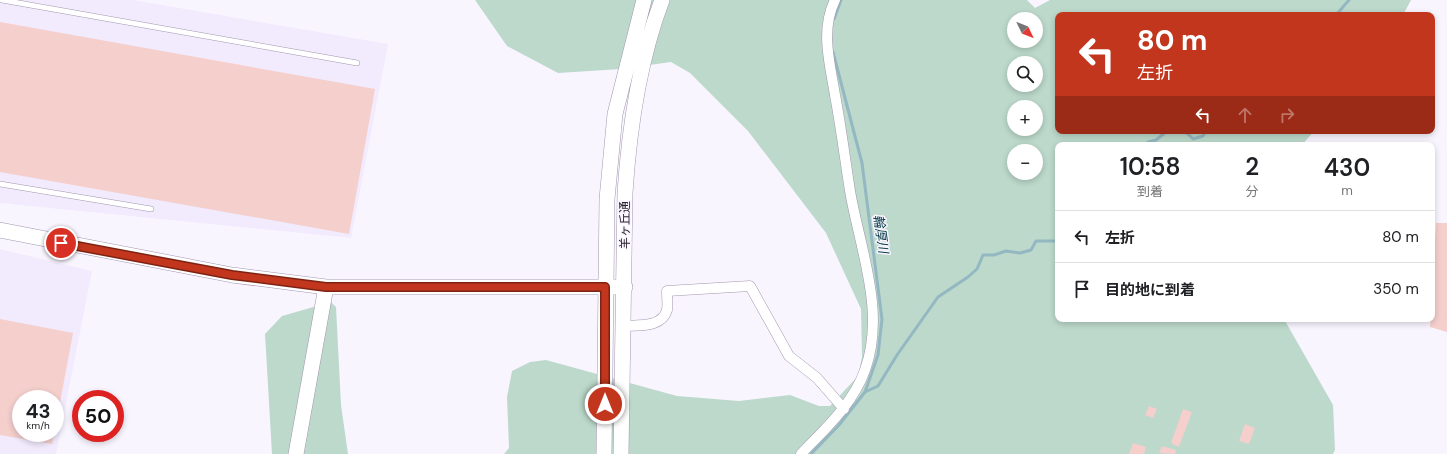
<!DOCTYPE html>
<html lang="ja">
<head>
<meta charset="utf-8">
<style>
  body { margin:0; font-family:"DM Sans","Noto Sans JP",sans-serif; background:#f6f6f6; color:#202124; height:100vh; display:flex; flex-direction:column; font-size:15px; white-space:nowrap }
  * { box-sizing:border-box; margin:0 }
  p { font-size:13px; color:#757577 }
  .icon { flex:none; width:22px; height:22px; fill:none; stroke:currentColor; stroke-width:2; stroke-linecap:round; stroke-linejoin:round }
  .map { position:relative; flex:1; overflow:hidden }
  .details { position:absolute; left:1055px; top:142px; width:380px; height:180px; display:flex; flex-direction:column; background:#fff; border-radius:8px; box-shadow:0 2px 6px #0003 }
  .details>* { flex:none }
  .hud { position:absolute; left:1055px; top:12px; width:380px; height:122px; border-radius:8px; box-shadow:0 2px 6px #0003; background:#c2361d; color:#fff; overflow:hidden }
  .needle { width:26px; rotate:133deg }
  .controls { position:absolute; left:1007px; top:12px; display:grid; gap:8px }
  .controls a { display:grid; place-items:center; width:36px; height:36px; border-radius:50%; background:#fff; box-shadow:0 2px 6px #0003; font-size:20px }
  .speed { position:absolute; left:12px; top:390px; display:flex; gap:8px; font-size:20px; font-weight:700; text-align:center }
  .speed>* { display:grid; place-content:center; width:52px; height:52px; border-radius:50%; background:#fff; box-shadow:0 2px 6px #0003; line-height:1 }
  .speed small { font-size:10px; font-weight:400 }
  .speed .limit { border:6px solid #d22; background:#fff; color:#111 }
  .pin { position:absolute; display:grid; place-items:center; width:34px; height:34px; color:#fff; margin:-17px; border:2px solid #fff; border-radius:50%; box-shadow:0 1px 4px #0007 }
  .me { position:absolute; width:44px; margin:-22px; rotate:0deg; stroke-linejoin:round; filter:drop-shadow(0 0 3px #0008) }
  .turn { display:flex; align-items:center; gap:14px; height:84px; padding:0 16px; font-size:18px }
  .turn .icon { width:52px; height:52px; stroke-width:2.5 }
  .turn b { display:block; font-size:28px; line-height:34px }
  .lanes { display:flex; align-items:center; height:38px; padding:0 16px; background:#0003; justify-content:center; gap:20px; direction:ltr }
  .lanes .off { opacity:.35 }
  .eta { display:flex; justify-content:space-evenly; align-items:center; height:68px; text-align:center }
  .eta b { font-size:24px; font-weight:600; line-height:28px }
  ul { padding:0; list-style:none }
  li { display:flex; align-items:center; gap:12px; height:52px; padding:0 16px; border-top:1px solid #e0e0e0 }
  li div { flex:1 }
  li b { display:block; font-size:15px }
  li em { font-style:normal }
  .map>svg:first-child { display:block }
  .built { fill:#f2eafd; fill-rule:evenodd }
  .green { fill:#bcd9cb; fill-rule:evenodd }
  .lines { fill:none; stroke-linecap:round; stroke-linejoin:round }
  .stream { stroke:#94b8c2; stroke-width:3 }
  .building { fill:#f4cfcc }
  .lane-casing { stroke:#a297ae; stroke-width:6 }
  .street-casing { stroke:#a297ae; stroke-width:11 }
  .secondary-casing { stroke:#a297ae; stroke-width:16 }
  .lane { stroke:#fff; stroke-width:5 }
  .street { stroke:#fff; stroke-width:10 }
  .secondary { stroke:#fff; stroke-width:15 }
  .route-casing { stroke:#7e2313; stroke-width:10 }
  .route { stroke:#c2361d; stroke-width:7 }
  .labels { text-anchor:middle; dominant-baseline:central; stroke-width:3; stroke-linejoin:round; paint-order:stroke }
  .street-label { font-size:12px; fill:#28242d; stroke:#f9f5ff }
  .water-label { font-size:13px; font-style:italic; fill:#003843; stroke:#f9f5ff }
</style>
</head>
<body>
<div class="map">
<svg width="1447" height="454" viewBox="0 0 1447 454">
  <rect width="100%" height="100%" fill="#f9f5ff"/>
  <path class="built" d="M0,0H133L388,44L351,238L0,203Z
    M0,249L92,271L56,454H0ZM21,399H55V433H21Z"/>
  <path class="green" d="M475,0H1027L1035,8L1050,0H1411L1403,15H1058V131H1314L1302,145H1058V319H1284L1333,405L1335,450L1333,454H504L509,448L507,397L512,371L530,362L546,360L677,396L739,401L790,395L819,406H830L858,376L862,357L861,309L826,233L748,131L690,73L671,62L621,69L558,73L507,46ZM1014,19H1036V41H1014ZM1014,63H1036V85H1014ZM1014,107H1036V129H1014ZM1014,151H1036V173H1014Z
    M331,302L336,307L341,405L348,454H272L265,334L282,316Z"/>
  <g class="lines">
    <path class="stream" d="M1336,15L1349,0
      M834,19L841,0
      M1174,131L1187,133L1193,139L1203,136L1206,131
      M1148,145V142L1156,140L1167,131
      M865,392L878,386L897,355L938,297L968,277L977,269L983,255H994L1006,251L1020,253L1031,250L1036,241H1058
      M811,454L839,425L865,392L878,355L882,319L862,163L833,52"/>
  </g>
  <path class="building" d="M0,22L375,89L349,234L0,172Z
    M1436,223H1447V332L1430,327Z
    M0,319L73,333L56,424L55,399H21V433H54L52,444L0,435Z
    M1149,406L1157,409L1153,418L1145,415Z
    M1183,409L1192,412L1179,447L1171,443Z
    M1245,424L1255,428L1249,444L1239,441Z
    M1133,443L1146,447L1144,454H1129Z
    M1162,446L1176,450L1175,454L1159,453Z"/>
  <g class="lines">
    <defs>
      <path id="lane" d="M2,0L357,63
        M0,184L151,209"/>
      <path id="street" d="M624,326C638,325 662,328 667,310C668,305 667,297 667,291L750,286L789,356L817,378L844,409
        M801,454C825,429 853,404 865,370C886,312 860,249 850,191C845,159 841,127 835,95C830,64 820,30 835,0"/>
      <path id="secondary" d="M0,230L232,275L326,287H625
        M296,454L326,287
        M604,454L607,199L615,114L644,0
        M621,454L625,193C629,131 640,58 662,0"/>
    </defs>
    <use href="#lane" class="lane-casing"/>
    <use href="#street" class="street-casing"/>
    <use href="#secondary" class="secondary-casing"/>
    <use href="#lane" class="lane"/>
    <use href="#street" class="street"/>
    <use href="#secondary" class="secondary"/>
  </g>
  <g class="lines">
    <defs>
      <path id="route" d="M61,243L232,275L326,287H605V404"/>
    </defs>
    <use href="#route" class="route-casing"/>
    <use href="#route" class="route"/>
  </g>
  <g class="labels">
    <g class="street-label">
      <text transform="translate(625 225) rotate(-90)">羊ヶ丘通</text>
    </g>
    <g class="water-label">
      <text transform="translate(881 234) rotate(82)">輪厚川</text>
    </g>
  </g>
</svg>
<div class="controls">
<a><svg class="needle" viewBox="-14 -14 28 28"><path d="M0-13l5 13h-10z" fill="#e53935"/><path d="M0 13l5-13h-10z" fill="#757577"/></svg></a>
<a><svg class="icon" aria-label="search" viewBox="0 0 24 24"><circle cx="10" cy="10" r="6"/><path d="M15 15l6 6"/></svg></a>
<a>+</a>
<a>−</a>
</div>
<div class="speed"><div>43<small>km/h</small></div><div class="limit">50</div></div>
<div class="pin" style="left:61px;top:243px;background:#d93025"><svg class="icon" aria-label="arrive" viewBox="0 0 24 24"><path d="M6 21V4h12l-3 4 3 4H6"/></svg></div>
<svg class="me" style="left:605px;top:404px" viewBox="-20 -20 40 40"><circle r="17" fill="#c2361d" stroke="#fff" stroke-width="3"/><path d="M0-11L8 9 0 5-8 9z" fill="#fff"/></svg>
<div class="hud">
<div class="turn"><svg class="icon" aria-label="left" viewBox="0 0 24 24"><path d="M17 20v-9H6M10 6l-5 5 5 5"/></svg><div><b>80 m</b>左折</div></div>
<div class="lanes"><svg class="icon" aria-label="left" viewBox="0 0 24 24"><path d="M17 20v-9H6M10 6l-5 5 5 5"/></svg><svg class="icon off" aria-label="ahead" viewBox="0 0 24 24"><path d="M12 20V5M6 11l6-6 6 6"/></svg><svg class="icon off" aria-label="right" viewBox="0 0 24 24"><path d="M7 20v-9h11M14 6l5 5-5 5"/></svg></div>
</div>
<section class="details">
<div class="eta">
<div><b>10:58</b><p>到着</p></div>
<div><b>2</b><p>分</p></div>
<div><b>430</b><p>m</p></div>
</div>
<ul>
<li><svg class="icon" aria-label="left" viewBox="0 0 24 24"><path d="M17 20v-9H6M10 6l-5 5 5 5"/></svg><div><b>左折</b></div><em>80 m</em></li>
<li><svg class="icon" aria-label="arrive" viewBox="0 0 24 24"><path d="M6 21V4h12l-3 4 3 4H6"/></svg><div><b>目的地に到着</b></div><em>350 m</em></li>
</ul>
</section>
</div>
</body>
</html>
